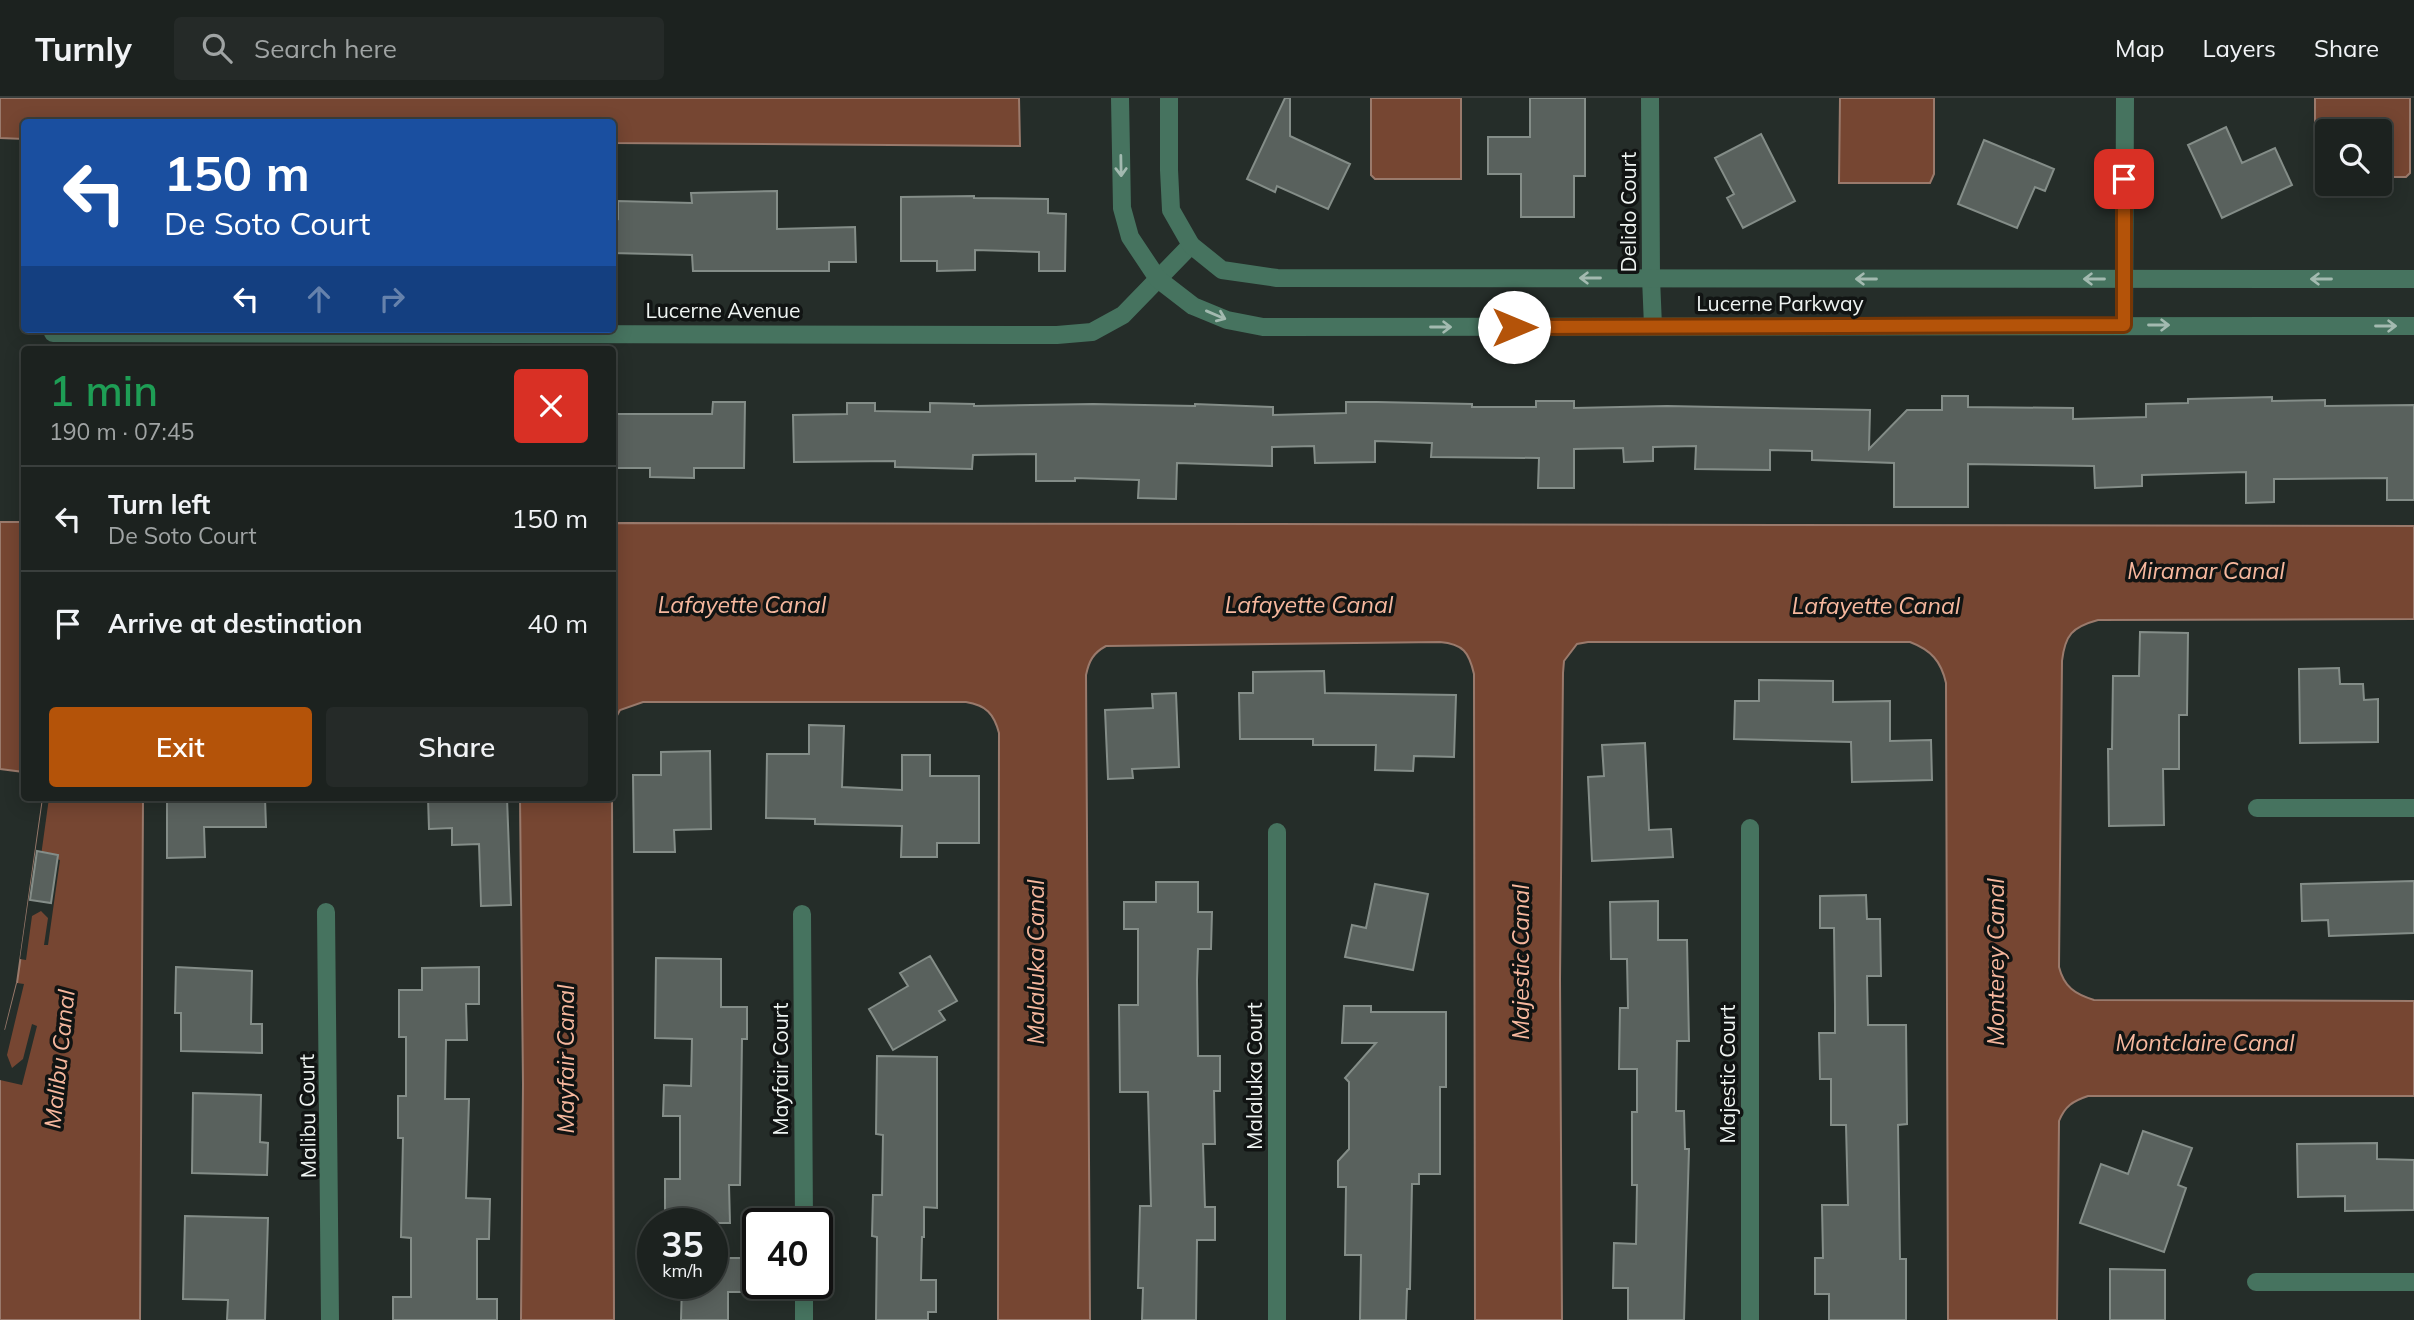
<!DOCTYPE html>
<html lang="en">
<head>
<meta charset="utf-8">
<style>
  body { margin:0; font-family:Mulish,sans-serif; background:#252a28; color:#f1f3f6; height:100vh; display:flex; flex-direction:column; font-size:26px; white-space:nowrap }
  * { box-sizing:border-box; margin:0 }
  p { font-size:23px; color:#a0a4a4 }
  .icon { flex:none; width:38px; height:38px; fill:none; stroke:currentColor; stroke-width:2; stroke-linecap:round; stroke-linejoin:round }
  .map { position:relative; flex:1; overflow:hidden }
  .details { position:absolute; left:21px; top:248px; width:595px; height:455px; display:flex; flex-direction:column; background:#1c221f; border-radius:7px; box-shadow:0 4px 18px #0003,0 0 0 2px #3a3f3d }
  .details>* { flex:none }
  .top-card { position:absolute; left:21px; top:21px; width:595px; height:214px; border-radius:7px; box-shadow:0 4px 18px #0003,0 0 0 2px #3a3f3d; background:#1a4fa0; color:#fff; overflow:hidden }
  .buttons { position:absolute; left:2315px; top:21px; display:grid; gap:14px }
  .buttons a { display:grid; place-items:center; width:77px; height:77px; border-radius:7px; background:#1c221f; box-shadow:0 4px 18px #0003,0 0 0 2px #3a3f3d; font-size:35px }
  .speed { position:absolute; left:637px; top:1110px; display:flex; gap:14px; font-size:35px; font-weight:700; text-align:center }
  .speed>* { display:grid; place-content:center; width:91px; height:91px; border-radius:50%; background:#1c221f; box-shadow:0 4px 18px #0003,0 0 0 2px #3a3f3d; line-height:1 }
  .speed small { font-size:18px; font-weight:400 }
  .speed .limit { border:4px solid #111; border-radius:10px; background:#fff; color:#111 }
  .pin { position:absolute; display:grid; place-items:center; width:60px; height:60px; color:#fff; margin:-30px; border-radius:14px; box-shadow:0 4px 10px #0006 }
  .me { position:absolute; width:77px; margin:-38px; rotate:90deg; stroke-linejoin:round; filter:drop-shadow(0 0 5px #0008) }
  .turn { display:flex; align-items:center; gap:24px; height:147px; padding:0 28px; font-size:32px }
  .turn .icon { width:91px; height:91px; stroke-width:2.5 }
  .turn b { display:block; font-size:49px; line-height:60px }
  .lanes { display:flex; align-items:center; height:66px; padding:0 28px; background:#0003; justify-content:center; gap:35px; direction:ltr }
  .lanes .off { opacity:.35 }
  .round { display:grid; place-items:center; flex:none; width:74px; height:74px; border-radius:7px; background:#252a28 }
  .overview { display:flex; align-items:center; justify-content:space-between; height:119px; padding:0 28px }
  h1 { font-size:42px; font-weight:600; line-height:52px; color:#1e9e55 }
  .action { display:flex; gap:14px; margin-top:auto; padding:14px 28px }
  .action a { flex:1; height:80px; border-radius:7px; background:#b45309; color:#fff; font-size:28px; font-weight:600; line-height:80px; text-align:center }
  .action a+a { background:#252a28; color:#f1f3f6 }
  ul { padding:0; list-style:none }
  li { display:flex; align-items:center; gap:21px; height:105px; padding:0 28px; border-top:2px solid #3a3f3d }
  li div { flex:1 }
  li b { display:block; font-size:26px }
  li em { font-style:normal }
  header { display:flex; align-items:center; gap:42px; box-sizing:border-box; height:98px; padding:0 35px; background:#1c221f; border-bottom:2px solid #3a3f3d }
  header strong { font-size:33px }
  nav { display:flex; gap:38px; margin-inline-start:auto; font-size:24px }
  .search { width:490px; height:63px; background:#252a28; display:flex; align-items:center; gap:18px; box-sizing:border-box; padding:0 24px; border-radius:7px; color:#a0a4a4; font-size:26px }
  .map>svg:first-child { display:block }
  .water { fill:#764632; stroke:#9a7a6c; stroke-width:2 }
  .pier { fill:#252d29 }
  .building { fill:#59615d; stroke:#848d88; stroke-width:2 }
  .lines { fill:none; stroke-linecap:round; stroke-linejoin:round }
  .minor { stroke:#46735f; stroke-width:18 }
  .tertiary { stroke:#46735f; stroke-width:18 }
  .oneway { stroke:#a3bab0 }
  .route-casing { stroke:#753606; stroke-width:18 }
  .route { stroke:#b45309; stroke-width:12 }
  .labels { text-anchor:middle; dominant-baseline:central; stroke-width:7; stroke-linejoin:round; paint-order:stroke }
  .street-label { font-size:21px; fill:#eff4f2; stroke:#111413 }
  .water-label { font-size:23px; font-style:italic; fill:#f7b89e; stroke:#111413 }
</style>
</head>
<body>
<header>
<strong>Turnly</strong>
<div class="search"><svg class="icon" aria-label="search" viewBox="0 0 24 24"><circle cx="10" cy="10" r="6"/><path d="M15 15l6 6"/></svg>Search here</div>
<nav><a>Map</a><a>Layers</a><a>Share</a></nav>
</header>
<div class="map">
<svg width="2414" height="1222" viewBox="0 0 2414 1222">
  <rect width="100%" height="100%" fill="#252d29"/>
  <path class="water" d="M0,0H1019L1020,48L613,45L612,24H24V41L0,40Z
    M1371,0H1461V81H1375L1371,77Z
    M1840,0H1934V76L1930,85H1839Z
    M2315,0H2410V75L2406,79H2380V33H2328L2327,80H2319L2315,75Z
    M0,424H24V674L0,671Z
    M613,425L2414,428V521L2098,522C2072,529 2065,537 2062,563L2059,869C2064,889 2075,896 2094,902L2414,903V998H2088C2073,1003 2065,1008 2059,1023L2057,1222H1948L1946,585C1941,563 1931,552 1910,544H1588L1577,546L1564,563L1563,575L1560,881L1562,1222H1475L1474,576C1469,554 1463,546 1440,544L1106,548C1093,555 1089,563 1086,577L1090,1222H998L999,635C994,616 986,607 966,604H643L620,612L614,623L613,631Z
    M43,700H143L140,1222H0V953L17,885Z
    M520,700H612L614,1222H521L523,986Z"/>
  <path class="pier" d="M43,700H49L36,794L57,761L60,762L48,847H44L48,820L41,813L32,818L26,862L20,861Z
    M17,885L24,886L7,957L12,970L23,961L32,926L37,928L22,987L0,982V938L2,931L5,932Z"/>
  <path class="building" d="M1285,0H1290V38L1350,66L1328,111L1277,88L1275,94L1247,81Z
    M1530,0H1585V78H1574V119H1521V76H1488V39H1530Z
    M2226,29L2242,65L2275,50L2292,87L2222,120L2188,47Z
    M1761,36L1795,103L1743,130L1727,100L1734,96L1715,60Z
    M1984,42L2054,71L2045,93L2035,89L2017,130L1958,106Z
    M777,93V131L855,129L856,164H829V173H693L692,157L612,155V120L618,121V103L692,105L691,95Z
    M974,98V100L1048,101V115L1066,116L1065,173H1039V154L975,152V172L937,173V163H901V99Z
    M1942,298H1968V309L2073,310V321L2146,319V306L2188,305V301L2272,299V303L2325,302V308L2414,307V402H2387V380L2274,381V404L2246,405V374L2142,377V388L2095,390L2094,368L1968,366V409H1894V365L1812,362V353L1770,352V372L1695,371L1696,348L1653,349V363L1624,364L1623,350L1574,351V390H1538L1539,360L1431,359L1432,345L1375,343V364L1315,365L1314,348L1272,349V368L1177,365L1176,401L1138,400L1139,382L1075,380V383H1036V356L973,357L972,371L895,369V363L794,364L793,317L847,316V305H875V313L930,314V305L974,306V308L1093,306L1195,308V306L1273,309V317L1346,315V304H1377L1472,306V309H1536V303H1574V310L1667,308L1870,312L1869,351L1907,312H1942Z
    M713,304H745L744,370H694V380L650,379V370H612V316H712Z
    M2140,534L2188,535L2187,617H2179V671H2163L2164,727L2109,728L2108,651H2112L2113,578H2139Z
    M2339,570L2340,586H2363L2364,602L2378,601V644L2300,645L2299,571Z
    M1324,573L1325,595L1456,597L1454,659L1414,658L1413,673L1375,672L1376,647H1313V641H1240L1239,595H1253V574Z
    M1759,582L1833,583V604L1890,603V643L1931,642L1932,682L1852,684L1851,644L1734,641L1735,603H1759Z
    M1176,595L1179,669L1132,671L1133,680L1108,681L1105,612L1153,610L1152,596Z
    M809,627L844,628L842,689L902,692V657H930V678H979V745H937V759H901L902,728L815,726V721L766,720L767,656H809Z
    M1645,645L1649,732L1671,731L1673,759L1592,763L1588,679L1604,678L1602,647Z
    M710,653L711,731L674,732L675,754H634L633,677H661V654Z
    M167,700H265L266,729H204L205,759L167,760Z
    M428,700H507L511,807L481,808L479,746L452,747V730L429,731Z
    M37,753L58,757L51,805L30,802Z
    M2414,783V835L2329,838L2328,822L2302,823L2301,786Z
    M1156,784H1198V814H1212L1211,851H1198L1197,882L1198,958H1220V993H1214L1215,1046H1203L1205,1109H1215V1142H1197L1196,1222H1142L1143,1190H1138L1140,1108H1151L1148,994H1120L1119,907H1138V831H1124V804H1156Z
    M1375,786L1428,796L1413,872L1345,859L1352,827L1366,830Z
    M1866,797L1867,821H1880L1881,878H1867L1868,927H1906L1907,1026L1898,1027L1900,1161H1906V1222H1829V1196H1815V1160H1823L1822,1107H1848L1846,1027H1831V981H1820L1819,935H1835V908L1834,830H1820V798Z
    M1658,803V842H1687L1689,943H1677L1676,1013H1684L1685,1051H1689L1684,1222H1628V1190H1613L1614,1145L1636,1146L1637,1087H1632V1014H1637V971H1619L1620,910H1628L1627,861H1611L1610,804Z
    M930,858L957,903L939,913L945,922L893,952L869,911L908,888L900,875Z
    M656,860L721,861V909H747V941H742L740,1087H729L730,1125H679V1115H665V1081H680V1018H663L664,987L691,988L692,941L655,940Z
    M176,869L252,873L251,926H262V955L181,953V915H175Z
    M479,869V906H466L467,942H446L445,1001H469L466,1100L490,1101L489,1141H477V1201H497V1222H393V1199H411V1140L401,1139L403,1040H398V998H406V939H399V892H422V870Z
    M1344,908H1371V914H1446V989H1440V1076H1419V1086H1412L1410,1191H1407L1406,1222H1360L1361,1157H1345L1346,1089H1338V1063L1349,1051V984L1345,980L1376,945H1342Z
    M877,958L937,959V1110L924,1109V1139H922L921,1182H936V1214H928V1222H876L877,1139L872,1138L873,1097H882L883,1037L876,1036Z
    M193,995L261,997L260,1044L268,1045L267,1077L192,1075Z
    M2143,1033L2192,1050L2178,1087L2186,1090L2164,1154L2080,1125L2101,1066L2128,1076Z
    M2377,1045V1061L2414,1062V1112L2345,1113V1098L2298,1099L2297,1046Z
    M185,1118L268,1120L265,1222H227L228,1202L183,1201Z
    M712,1160H742V1194H728V1222H681L682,1185H712Z
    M2110,1171L2165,1172V1222H2110Z"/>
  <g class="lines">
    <path class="minor" d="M1650,0L1651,180L1653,228
      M2124,227L2125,0
      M53,235L1057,237L1092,234L1123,217L1191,147
      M2257,710H2414
      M1750,730V1222
      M326,814L330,1222
      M802,816L804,1125
      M2256,1184H2414
      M804,1185V1222
      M1277,1222V734"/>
    <path class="tertiary" d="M1120,0L1122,110L1130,139L1158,181L1193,208L1227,222L1263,229L2414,228
      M1169,0V72L1171,112L1191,147L1222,172L1277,180L2414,181"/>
  </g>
  <defs><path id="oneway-shaft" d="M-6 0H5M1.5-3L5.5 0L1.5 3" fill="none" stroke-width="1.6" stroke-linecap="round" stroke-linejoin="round" transform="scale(1.75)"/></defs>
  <g class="oneway">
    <use href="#oneway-shaft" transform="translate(1121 68) rotate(89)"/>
    <use href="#oneway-shaft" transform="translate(1590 180) rotate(180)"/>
    <use href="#oneway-shaft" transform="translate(1866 181) rotate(-180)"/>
    <use href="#oneway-shaft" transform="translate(2094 181) rotate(-180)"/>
    <use href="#oneway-shaft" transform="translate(2321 181) rotate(180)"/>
    <use href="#oneway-shaft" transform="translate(1216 217) rotate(23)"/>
    <use href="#oneway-shaft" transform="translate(2159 227)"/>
    <use href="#oneway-shaft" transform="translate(2386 228)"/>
    <use href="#oneway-shaft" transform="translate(1441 229)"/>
  </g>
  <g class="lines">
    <defs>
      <path id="route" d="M1514,229L2124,227V81"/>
    </defs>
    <use href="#route" class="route-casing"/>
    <use href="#route" class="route"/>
  </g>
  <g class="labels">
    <g class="street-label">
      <text transform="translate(1628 114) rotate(-90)">Delido Court</text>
      <text x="1780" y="205">Lucerne Parkway</text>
      <text x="723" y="212">Lucerne Avenue</text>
      <text transform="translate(780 971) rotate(-90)">Mayfair Court</text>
      <text transform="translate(1727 976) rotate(-90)">Majestic Court</text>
      <text transform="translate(1254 978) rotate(-90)">Malaluka Court</text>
      <text transform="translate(307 1018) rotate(-91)">Malibu Court</text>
    </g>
    <g class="water-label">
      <text x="2206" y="472">Miramar Canal</text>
      <text x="742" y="506">Lafayette Canal</text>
      <text x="1309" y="506">Lafayette Canal</text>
      <text x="1876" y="507">Lafayette Canal</text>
      <text transform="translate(1035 864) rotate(-90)">Malaluka Canal</text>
      <text transform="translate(1520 864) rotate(-90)">Majestic Canal</text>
      <text transform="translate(1995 864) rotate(-90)">Monterey Canal</text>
      <text x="2205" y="944">Montclaire Canal</text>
      <text transform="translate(59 961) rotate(-84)">Malibu Canal</text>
      <text transform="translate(565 961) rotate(-90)">Mayfair Canal</text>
    </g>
  </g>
</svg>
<div class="buttons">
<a><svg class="icon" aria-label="search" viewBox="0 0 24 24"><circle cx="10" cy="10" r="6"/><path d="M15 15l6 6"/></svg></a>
</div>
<div class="speed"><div>35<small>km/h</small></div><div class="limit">40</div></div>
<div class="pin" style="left:2124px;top:81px;background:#d93025"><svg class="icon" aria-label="arrive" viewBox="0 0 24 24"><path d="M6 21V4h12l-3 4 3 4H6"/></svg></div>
<svg class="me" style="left:1514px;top:229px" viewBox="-20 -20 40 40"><circle r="19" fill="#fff"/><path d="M0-13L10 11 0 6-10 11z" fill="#b45309"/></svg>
<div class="top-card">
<div class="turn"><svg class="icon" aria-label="left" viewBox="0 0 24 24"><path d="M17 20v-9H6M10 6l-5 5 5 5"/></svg><div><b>150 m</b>De Soto Court</div></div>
<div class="lanes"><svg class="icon" aria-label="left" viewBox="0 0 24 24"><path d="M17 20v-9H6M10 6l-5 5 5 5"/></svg><svg class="icon off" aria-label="ahead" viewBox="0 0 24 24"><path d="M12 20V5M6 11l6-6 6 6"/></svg><svg class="icon off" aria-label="right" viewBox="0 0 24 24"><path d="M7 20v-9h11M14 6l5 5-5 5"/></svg></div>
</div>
<section class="details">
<div class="overview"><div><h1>1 min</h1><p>190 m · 07:45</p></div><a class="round" style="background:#d93025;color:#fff"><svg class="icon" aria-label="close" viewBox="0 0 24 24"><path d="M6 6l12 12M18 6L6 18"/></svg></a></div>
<ul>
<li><svg class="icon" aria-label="left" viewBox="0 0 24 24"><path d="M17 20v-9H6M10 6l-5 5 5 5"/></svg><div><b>Turn left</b><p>De Soto Court</p></div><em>150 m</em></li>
<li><svg class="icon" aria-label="arrive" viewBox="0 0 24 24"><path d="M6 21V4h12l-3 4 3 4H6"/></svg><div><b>Arrive at destination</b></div><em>40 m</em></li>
</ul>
<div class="action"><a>Exit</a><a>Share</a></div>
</section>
</div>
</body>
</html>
